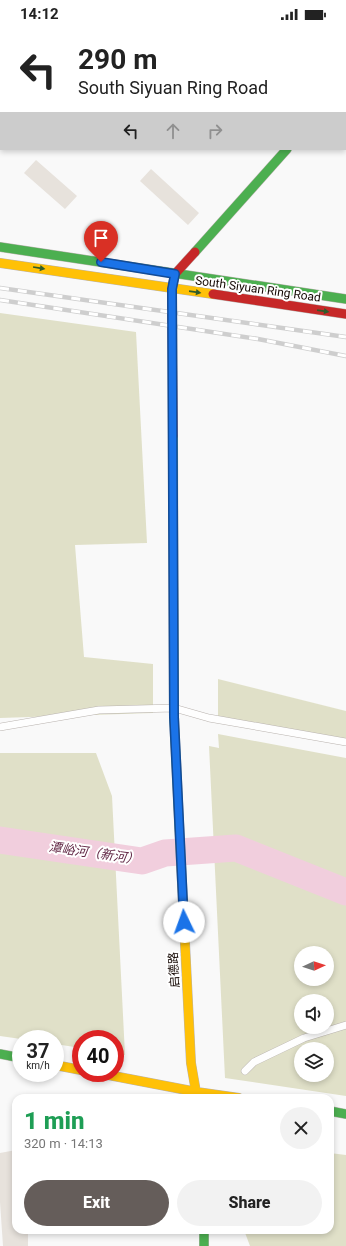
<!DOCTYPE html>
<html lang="en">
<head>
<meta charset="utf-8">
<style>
  body { margin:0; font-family:Roboto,"Noto Sans SC",sans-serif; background:#f2f2f2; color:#222; height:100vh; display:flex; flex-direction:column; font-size:15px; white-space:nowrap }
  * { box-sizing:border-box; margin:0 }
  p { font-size:13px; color:#767676 }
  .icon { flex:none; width:22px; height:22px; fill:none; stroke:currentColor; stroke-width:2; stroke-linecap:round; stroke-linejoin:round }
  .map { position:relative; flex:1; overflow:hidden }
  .drawer { position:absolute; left:12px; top:1066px; width:322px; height:140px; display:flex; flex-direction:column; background:#fff; border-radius:12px; box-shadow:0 2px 6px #0003 }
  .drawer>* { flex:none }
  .hud { position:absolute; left:0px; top:0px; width:346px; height:122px; box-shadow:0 2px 6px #0003; background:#fff; color:#222; overflow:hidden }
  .needle { width:26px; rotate:87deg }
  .buttons { position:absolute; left:294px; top:918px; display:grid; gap:8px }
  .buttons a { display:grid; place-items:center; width:40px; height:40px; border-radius:50%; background:#fff; box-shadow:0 2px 6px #0003; font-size:20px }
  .speed { position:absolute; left:12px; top:1002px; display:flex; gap:8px; font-size:20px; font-weight:700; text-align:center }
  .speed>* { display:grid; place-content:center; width:52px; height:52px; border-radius:50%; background:#fff; box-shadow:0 2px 6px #0003; line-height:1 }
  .speed small { font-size:10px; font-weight:400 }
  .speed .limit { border:6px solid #d22; background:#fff; color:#111 }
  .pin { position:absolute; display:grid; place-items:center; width:34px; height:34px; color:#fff; margin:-41px -17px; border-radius:50% 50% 50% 0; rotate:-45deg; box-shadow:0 0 4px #0007 }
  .pin .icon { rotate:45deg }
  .me { position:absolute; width:44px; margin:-22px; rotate:357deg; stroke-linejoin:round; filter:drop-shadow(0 0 3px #0008) }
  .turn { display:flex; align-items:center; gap:14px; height:84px; padding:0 12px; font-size:18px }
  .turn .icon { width:52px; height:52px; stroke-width:2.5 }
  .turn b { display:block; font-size:28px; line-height:34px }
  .lanes { display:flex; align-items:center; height:38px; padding:0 12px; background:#0003; justify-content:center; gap:20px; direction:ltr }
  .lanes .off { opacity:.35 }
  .round { display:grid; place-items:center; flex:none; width:42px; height:42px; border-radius:21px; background:#f2f2f2 }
  .overview { display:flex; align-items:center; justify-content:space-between; height:68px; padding:0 12px }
  h1 { font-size:24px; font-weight:800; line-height:30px; color:#1e9e55 }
  .button { display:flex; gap:8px; margin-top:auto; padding:8px 12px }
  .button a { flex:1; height:46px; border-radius:24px; background:#655d5a; color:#fff; font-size:16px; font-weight:800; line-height:46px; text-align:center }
  .button a+a { background:#f2f2f2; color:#222 }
  .status { display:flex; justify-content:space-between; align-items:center; height:28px; padding:0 20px; background:#fff; direction:ltr }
  .status svg { height:11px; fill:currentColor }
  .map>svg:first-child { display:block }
  .green { fill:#e0e0c8; fill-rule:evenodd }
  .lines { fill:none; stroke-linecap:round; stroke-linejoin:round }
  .river { stroke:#f1cedd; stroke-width:27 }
  .building { fill:#e7e2dc }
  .lane-casing { stroke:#b9b3af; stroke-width:8 }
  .fast-casing { stroke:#b9b3af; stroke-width:10 }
  .slow-casing { stroke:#b9b3af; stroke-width:10 }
  .jam-casing { stroke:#b9b3af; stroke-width:10 }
  .lane { stroke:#fefefe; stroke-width:7 }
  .fast { stroke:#4caf50; stroke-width:9 }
  .slow { stroke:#ffc107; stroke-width:9 }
  .jam { stroke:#c62828; stroke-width:9 }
  .rail-casing { stroke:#cecece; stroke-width:4.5 }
  .rail { stroke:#fff; stroke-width:3; stroke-dasharray:9; stroke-linecap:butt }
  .oneway { fill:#305c2a }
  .route-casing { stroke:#114b97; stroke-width:10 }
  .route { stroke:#1a73e8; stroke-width:7 }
  .labels { text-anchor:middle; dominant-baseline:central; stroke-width:4; stroke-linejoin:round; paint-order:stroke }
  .street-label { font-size:12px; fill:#150904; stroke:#fff }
  .water-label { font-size:13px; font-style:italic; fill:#5b1f3e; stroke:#fff }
</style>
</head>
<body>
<div class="status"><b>14:12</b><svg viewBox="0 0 49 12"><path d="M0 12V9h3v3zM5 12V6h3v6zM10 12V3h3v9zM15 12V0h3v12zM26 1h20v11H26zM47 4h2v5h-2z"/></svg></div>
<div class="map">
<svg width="346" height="1218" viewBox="0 0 346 1218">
  <rect width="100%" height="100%" fill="#f9f9f9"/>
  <path class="green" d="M0,285L136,304L147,515L75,517L84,629L153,636V685L0,690Z
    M218,651L346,683V715L218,691Z
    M218,706L346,730V1068L225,1050L209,718L219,720ZM301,925H327V951H301ZM301,973H327V999H301ZM301,1021H327V1047H301Z
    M0,725H96L112,768L125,1027L115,1026V1011H81V1020L55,1016V1011H21L0,1008Z
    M330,1125L346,1127V1218H250L244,1202H330Z"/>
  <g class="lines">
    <path class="river" d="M0,812L142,833L165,825L236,820L346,864"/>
  </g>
  <path class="building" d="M36,132L77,168L65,181L24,145Z
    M151,141L199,185L188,197L140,153Z
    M16,1122V1202H28V1218H3L0,1174V1125Z"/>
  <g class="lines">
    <defs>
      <path id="lane" d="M0,699L99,682L174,680L209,690L346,714
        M245,1043L254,1034L304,1010L346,997"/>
      <path id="fast" d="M0,219L346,271
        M195,224L287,121
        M173,408L174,689L180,815
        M0,1026L21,1030
        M330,1083L346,1086
        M204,1202V1218"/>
      <path id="slow" d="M345,56L346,55
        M0,235L213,266
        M180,815L191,1035L197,1070
        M55,1037L81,1042
        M98,1045L197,1064L239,1070"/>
      <path id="jam" d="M213,266L346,286
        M173,408L172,261L175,246L195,224"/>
    </defs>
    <use href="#lane" class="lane-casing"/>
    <use href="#fast" class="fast-casing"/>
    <use href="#slow" class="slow-casing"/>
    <use href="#jam" class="jam-casing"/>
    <use href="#lane" class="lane"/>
    <use href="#fast" class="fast"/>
    <use href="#slow" class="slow"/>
    <use href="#jam" class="jam"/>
    <defs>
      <path id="rail" d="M0,260L346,309
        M0,272L258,311L346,328"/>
    </defs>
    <use href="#rail" class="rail-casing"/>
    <use href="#rail" class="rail"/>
  </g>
  <defs><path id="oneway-solid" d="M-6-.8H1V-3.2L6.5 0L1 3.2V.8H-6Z"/></defs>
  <g class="oneway">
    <use href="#oneway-solid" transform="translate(39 240) rotate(9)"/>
    <use href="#oneway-solid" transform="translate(195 264) rotate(8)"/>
    <use href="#oneway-solid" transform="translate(323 283) rotate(8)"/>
  </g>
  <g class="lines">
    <defs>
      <path id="route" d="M101,234L175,246L172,261L174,689L184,894"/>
    </defs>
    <use href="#route" class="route-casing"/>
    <use href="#route" class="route"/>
  </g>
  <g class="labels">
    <g class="street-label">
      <text transform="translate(258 261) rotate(8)">South Siyuan Ring Road</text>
      <text transform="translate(174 942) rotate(-93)">启德路</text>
    </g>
    <g class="water-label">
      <text transform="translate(94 825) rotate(8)">潭峪河（新河）</text>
    </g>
  </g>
</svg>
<div class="buttons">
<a><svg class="needle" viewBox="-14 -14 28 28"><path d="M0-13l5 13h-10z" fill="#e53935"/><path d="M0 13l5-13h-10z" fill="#767676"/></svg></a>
<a><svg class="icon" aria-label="sound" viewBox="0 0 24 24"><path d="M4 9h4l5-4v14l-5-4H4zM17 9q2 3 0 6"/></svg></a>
<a><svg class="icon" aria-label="layers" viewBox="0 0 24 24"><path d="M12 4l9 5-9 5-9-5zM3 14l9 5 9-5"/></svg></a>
</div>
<div class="speed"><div>37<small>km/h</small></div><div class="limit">40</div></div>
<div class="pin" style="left:101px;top:234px;background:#d93025"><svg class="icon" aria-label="arrive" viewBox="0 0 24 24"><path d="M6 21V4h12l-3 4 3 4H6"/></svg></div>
<svg class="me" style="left:184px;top:894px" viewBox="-20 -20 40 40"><circle r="19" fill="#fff"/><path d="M0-13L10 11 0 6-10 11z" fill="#1a73e8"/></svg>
<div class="hud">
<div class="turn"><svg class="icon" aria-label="left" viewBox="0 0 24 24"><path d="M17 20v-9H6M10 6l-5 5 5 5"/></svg><div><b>290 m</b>South Siyuan Ring Road</div></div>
<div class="lanes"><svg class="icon" aria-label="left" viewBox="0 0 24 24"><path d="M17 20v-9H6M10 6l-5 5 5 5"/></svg><svg class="icon off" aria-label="ahead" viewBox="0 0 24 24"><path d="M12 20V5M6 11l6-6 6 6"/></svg><svg class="icon off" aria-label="right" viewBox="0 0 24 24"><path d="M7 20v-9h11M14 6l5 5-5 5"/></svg></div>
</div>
<section class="drawer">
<div class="overview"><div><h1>1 min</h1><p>320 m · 14:13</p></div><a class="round"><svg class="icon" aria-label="close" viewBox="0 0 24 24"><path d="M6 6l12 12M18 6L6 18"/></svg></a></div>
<div class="button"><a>Exit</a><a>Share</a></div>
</section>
</div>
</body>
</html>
